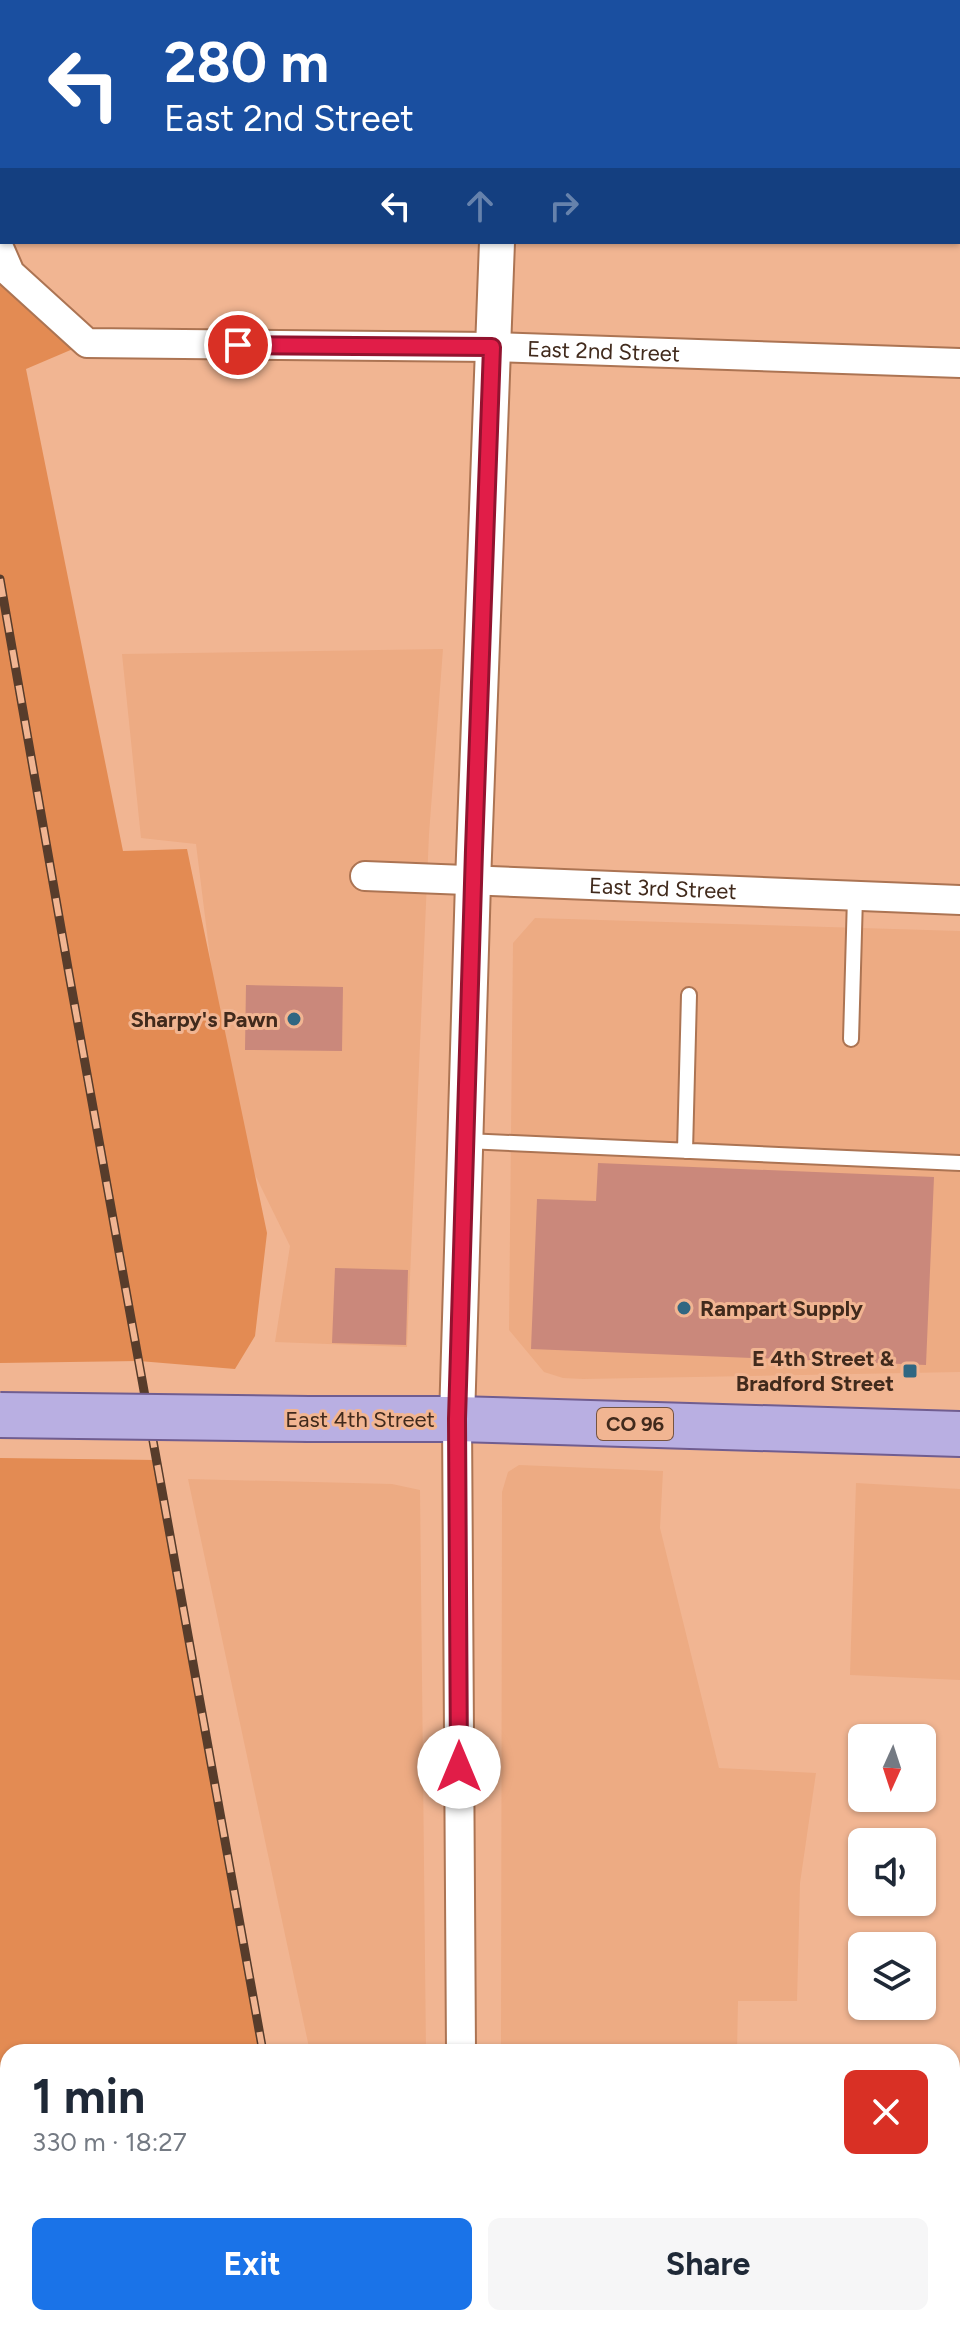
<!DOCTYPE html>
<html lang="en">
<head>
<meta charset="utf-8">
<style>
  body { margin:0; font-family:Figtree,sans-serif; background:#f6f6f7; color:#1f2937; height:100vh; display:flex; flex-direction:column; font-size:30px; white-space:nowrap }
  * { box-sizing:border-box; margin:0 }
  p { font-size:26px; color:#747a83 }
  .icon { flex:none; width:44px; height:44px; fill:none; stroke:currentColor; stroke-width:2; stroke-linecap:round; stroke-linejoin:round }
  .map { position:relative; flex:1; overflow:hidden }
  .sheet { position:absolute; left:0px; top:2044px; width:960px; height:282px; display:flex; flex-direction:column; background:#fff; border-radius:24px 24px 0 0; box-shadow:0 2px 6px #0004 }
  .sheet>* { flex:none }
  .top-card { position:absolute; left:0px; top:0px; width:960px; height:244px; box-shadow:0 2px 6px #0004; background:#1a4fa0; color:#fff; overflow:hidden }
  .needle { width:52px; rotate:183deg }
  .buttons { position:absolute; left:848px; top:1724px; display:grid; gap:16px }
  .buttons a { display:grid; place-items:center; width:88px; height:88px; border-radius:12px; background:#fff; box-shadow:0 2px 6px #0004; font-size:40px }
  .pin { position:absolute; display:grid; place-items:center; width:68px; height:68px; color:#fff; margin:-34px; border:4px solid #fff; border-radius:50%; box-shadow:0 2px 8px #0007 }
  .me { position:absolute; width:88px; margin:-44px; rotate:0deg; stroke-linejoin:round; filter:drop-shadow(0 0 6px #0008) }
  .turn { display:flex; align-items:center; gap:28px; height:168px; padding:0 32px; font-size:36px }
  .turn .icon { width:104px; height:104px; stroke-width:2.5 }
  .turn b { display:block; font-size:56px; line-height:68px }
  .lanes { display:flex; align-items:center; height:76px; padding:0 32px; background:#0003; justify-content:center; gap:40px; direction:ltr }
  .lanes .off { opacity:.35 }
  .round { display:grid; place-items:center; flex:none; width:84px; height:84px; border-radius:12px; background:#f6f6f7 }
  .headline { display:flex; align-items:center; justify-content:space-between; height:136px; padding:0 32px }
  h1 { font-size:48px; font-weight:700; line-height:60px }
  .cta { display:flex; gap:16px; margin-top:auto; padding:16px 32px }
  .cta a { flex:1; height:92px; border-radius:12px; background:#1a73e8; color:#fff; font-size:32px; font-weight:700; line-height:92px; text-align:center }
  .cta a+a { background:#f6f6f7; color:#1f2937 }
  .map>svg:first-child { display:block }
  .built { fill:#edab83 }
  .green { fill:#e38b53 }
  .building { fill:#ca887b }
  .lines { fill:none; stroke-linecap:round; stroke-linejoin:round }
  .service-casing { stroke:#ac7453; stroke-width:18 }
  .minor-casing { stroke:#ac7453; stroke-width:32 }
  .tertiary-casing { stroke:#ac7453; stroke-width:38 }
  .primary-casing { stroke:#705d90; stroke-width:48 }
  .service { stroke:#fff; stroke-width:14 }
  .minor { stroke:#fff; stroke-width:28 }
  .tertiary { stroke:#fff; stroke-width:34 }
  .primary { stroke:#b9afe2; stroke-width:44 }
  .rail-casing { stroke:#573c2b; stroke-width:9 }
  .rail { stroke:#f1b592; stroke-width:6; stroke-dasharray:18; stroke-linecap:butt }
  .primary-bridge-casing { stroke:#705d90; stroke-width:48; stroke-linecap:butt }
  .primary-bridge { stroke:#b9afe2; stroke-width:44 }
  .route-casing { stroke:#92132f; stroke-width:20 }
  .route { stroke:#e11d48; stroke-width:14 }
  .poi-dot { fill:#306782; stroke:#f1b592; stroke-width:3 }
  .labels { text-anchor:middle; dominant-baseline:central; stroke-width:6; stroke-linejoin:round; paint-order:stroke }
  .shield { fill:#f1b592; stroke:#76543f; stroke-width:2 }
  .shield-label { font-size:20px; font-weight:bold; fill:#412a1c }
  .street-label { font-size:22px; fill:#412a1c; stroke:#f1b592 }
  .poi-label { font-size:22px; font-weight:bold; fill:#412a1c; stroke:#f1b592; text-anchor:end }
</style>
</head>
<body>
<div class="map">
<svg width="960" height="2325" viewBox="0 0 960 2325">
  <rect width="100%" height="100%" fill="#f1b592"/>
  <path class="built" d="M0,0H299V2H2V65H0Z
    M841,0H960V116H958V2H841Z
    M443,649L429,834L407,1347L275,1342L290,1246L231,1126L196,844L141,838L122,654Z
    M535,918L960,931V1372L583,1379L563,1378L544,1372L509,1330L513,943Z
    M519,1465L663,1471L660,1528L719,1768L816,1773L800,1883L797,2001H738L737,2052H501L502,1492L508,1472Z
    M188,1479L392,1484L420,1490L426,2052H310Z
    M856,1483L960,1489V1680L850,1675Z
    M367,2318H429V2325H369Z"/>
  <path class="green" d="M0,250L87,343L26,369L123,851L187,849L267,1233L255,1336L235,1369L139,1361L0,1363Z
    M0,1458L156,1460L263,2052H8V2066L5,2068L8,2070V2318H310L312,2325H0Z"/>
  <path class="building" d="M246,985L343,987L342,1051L245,1050Z
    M598,1163L934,1177L926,1365L531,1349L537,1199L596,1201Z
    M335,1268L408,1270L406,1345L332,1343Z"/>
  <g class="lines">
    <defs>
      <path id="service" d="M752,2V0
        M956,2V0
        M958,61H960
        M958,107H960
        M851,1039L855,897
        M466,1141L960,1163
        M685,1151L689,995"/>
      <g id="minor">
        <path id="s1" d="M0,250L10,273L87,343L492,347L960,363"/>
        <path id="s2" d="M365,876L960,900"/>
        <path d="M457,1419L461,2052"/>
        <path d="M462,2318V2325"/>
      </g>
      <path id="tertiary" d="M506,2V0
        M457,1419L473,882L497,242"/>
      <path id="primary" d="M309,1419H457L960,1434"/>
    </defs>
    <use href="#service" class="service-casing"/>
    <use href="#minor" class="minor-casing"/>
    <use href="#tertiary" class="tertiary-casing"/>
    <use href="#primary" class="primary-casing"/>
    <use href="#service" class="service"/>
    <use href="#minor" class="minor"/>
    <use href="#tertiary" class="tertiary"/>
    <use href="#primary" class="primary"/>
    <defs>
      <path id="rail" d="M0,579L69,974L263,2052
        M310,2318L312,2325"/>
    </defs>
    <use href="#rail" class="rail-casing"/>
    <use href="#rail" class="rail"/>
    <defs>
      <path id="primary-bridge" d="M0,1415L309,1419"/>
    </defs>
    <use href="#primary-bridge" class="primary-bridge-casing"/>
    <use href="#primary-bridge" class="primary-bridge"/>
  </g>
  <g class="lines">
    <defs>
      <path id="route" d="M238,345L492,347L474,850L457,1419L459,1767"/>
    </defs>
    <use href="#route" class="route-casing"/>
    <use href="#route" class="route"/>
  </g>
  <g class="poi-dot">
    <circle cx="294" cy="1019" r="8"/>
    <circle cx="684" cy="1308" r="8"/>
    <rect x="902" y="1363" width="16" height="16" rx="4"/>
  </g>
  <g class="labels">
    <rect class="shield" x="597" y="1408" width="76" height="32" rx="6"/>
    <g class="shield-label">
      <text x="635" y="1424">CO 96</text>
    </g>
    <g class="street-label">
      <text stroke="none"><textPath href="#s1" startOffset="646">East 2nd Street</textPath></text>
      <text stroke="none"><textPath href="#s2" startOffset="298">East 3rd Street</textPath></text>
      <text x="360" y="1419">East 4th Street</text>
    </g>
    <g class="poi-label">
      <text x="278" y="1019">Sharpy's Pawn</text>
      <text x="700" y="1308" text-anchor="start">Rampart Supply</text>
      <text x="894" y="1358">E 4th Street &amp;<tspan x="894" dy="25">Bradford Street</tspan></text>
    </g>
  </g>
</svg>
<div class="buttons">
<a><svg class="needle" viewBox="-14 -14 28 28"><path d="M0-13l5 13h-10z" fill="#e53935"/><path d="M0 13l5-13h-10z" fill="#747a83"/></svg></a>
<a><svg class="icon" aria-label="sound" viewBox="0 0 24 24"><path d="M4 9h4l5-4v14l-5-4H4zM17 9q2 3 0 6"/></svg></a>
<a><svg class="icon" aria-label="layers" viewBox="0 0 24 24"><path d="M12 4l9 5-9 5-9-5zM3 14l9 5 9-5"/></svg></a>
</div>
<div class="pin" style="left:238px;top:345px;background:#d93025"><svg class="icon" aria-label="arrive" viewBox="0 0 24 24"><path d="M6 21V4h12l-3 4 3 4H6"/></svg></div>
<svg class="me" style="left:459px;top:1767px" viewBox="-20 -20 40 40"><circle r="19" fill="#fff"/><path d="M0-13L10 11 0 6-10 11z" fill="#e11d48"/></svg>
<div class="top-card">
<div class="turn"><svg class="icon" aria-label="left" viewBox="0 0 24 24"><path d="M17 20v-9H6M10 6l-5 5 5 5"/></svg><div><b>280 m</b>East 2nd Street</div></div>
<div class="lanes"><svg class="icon" aria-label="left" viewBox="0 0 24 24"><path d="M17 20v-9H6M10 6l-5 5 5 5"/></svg><svg class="icon off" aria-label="ahead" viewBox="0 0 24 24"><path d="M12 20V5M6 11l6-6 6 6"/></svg><svg class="icon off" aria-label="right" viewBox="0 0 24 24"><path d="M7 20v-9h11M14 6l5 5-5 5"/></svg></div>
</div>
<section class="sheet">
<div class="headline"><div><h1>1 min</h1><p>330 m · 18:27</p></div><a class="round" style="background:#d93025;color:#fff"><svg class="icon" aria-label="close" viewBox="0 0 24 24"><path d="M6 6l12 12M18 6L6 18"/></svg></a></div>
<div class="cta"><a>Exit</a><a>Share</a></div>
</section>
</div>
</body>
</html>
